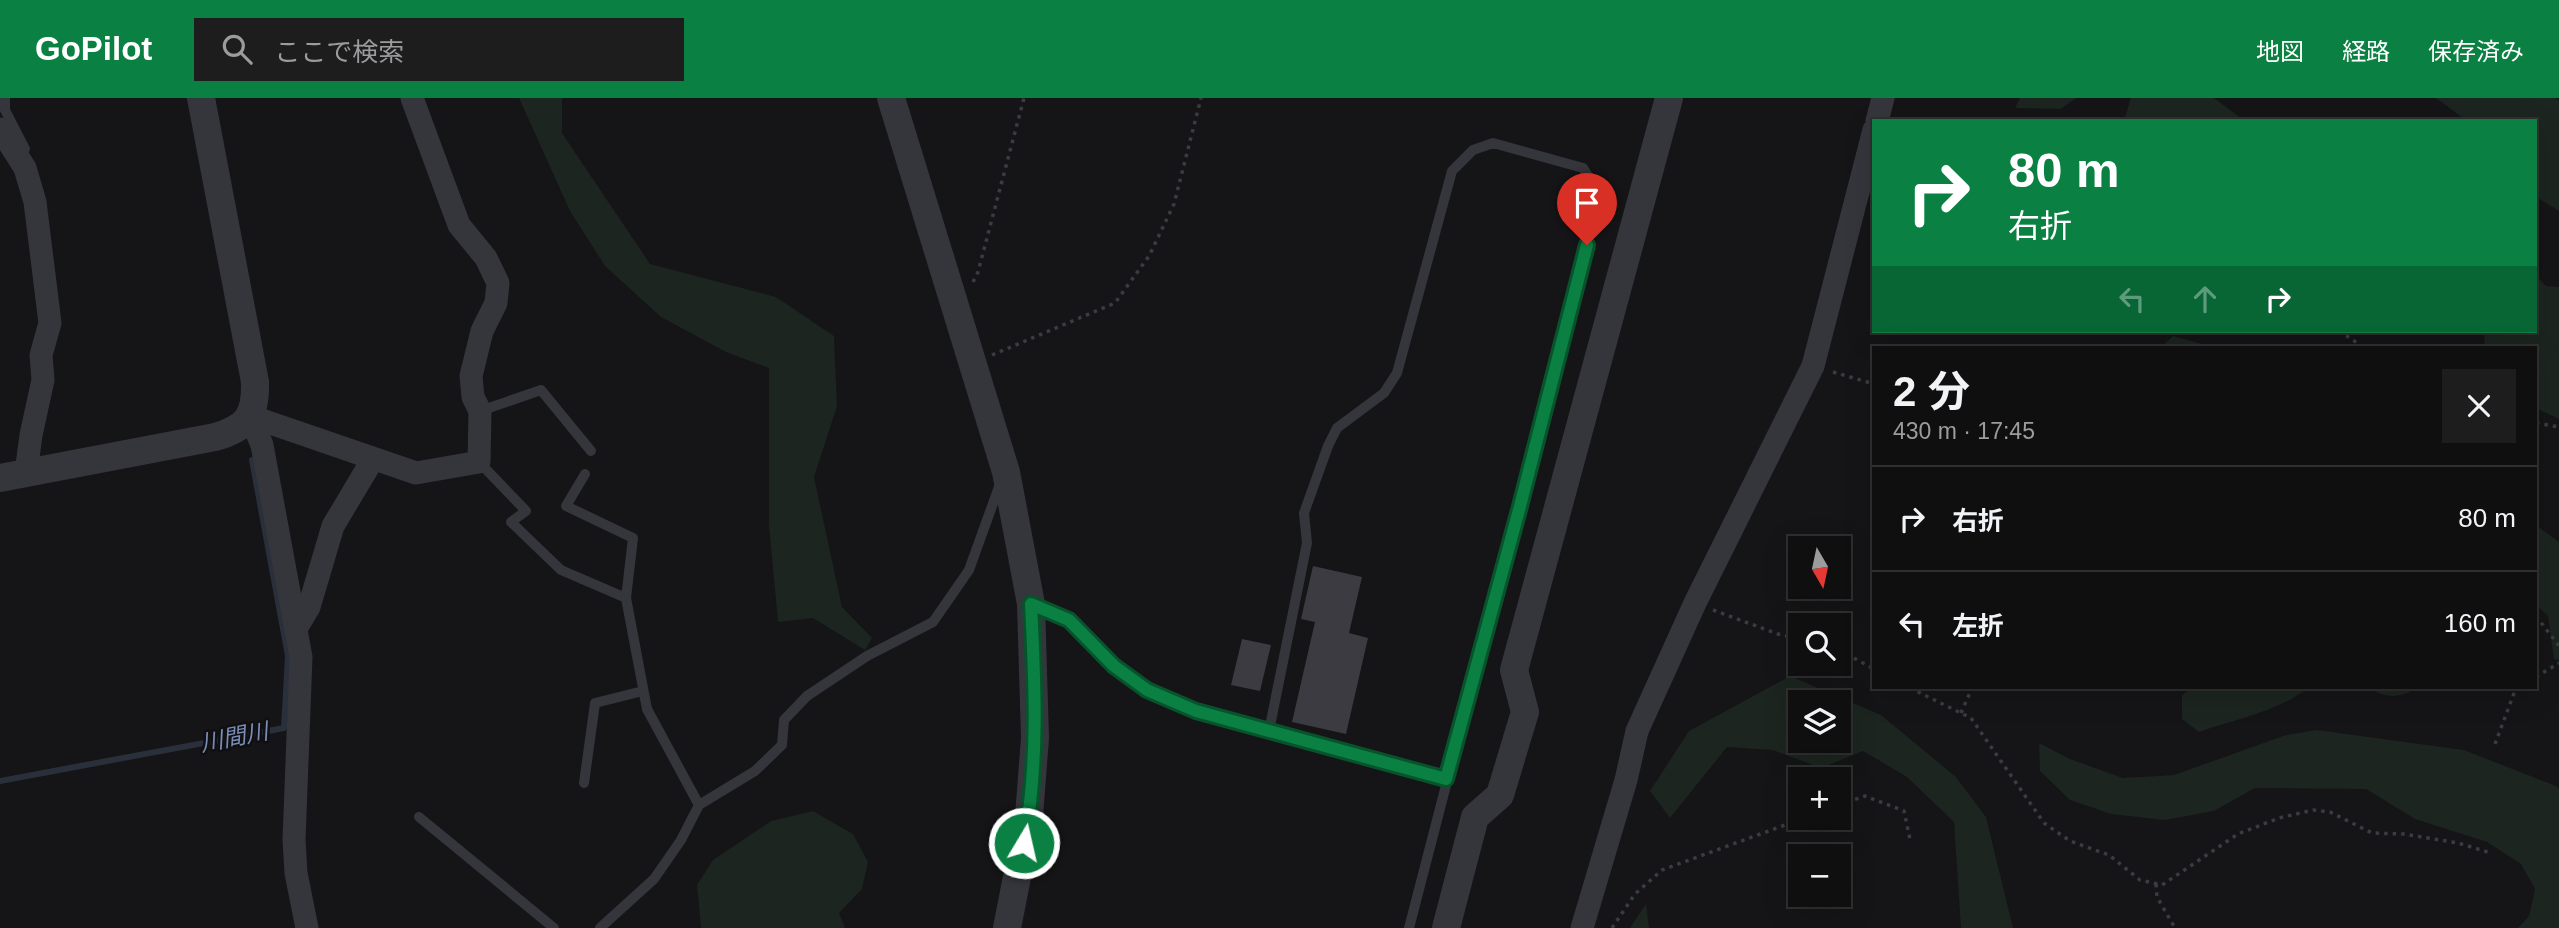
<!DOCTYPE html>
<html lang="ja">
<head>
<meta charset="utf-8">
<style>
  body { margin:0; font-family:Helvetica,"Noto Sans JP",sans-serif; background:#1e1d1e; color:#f1f3f6; height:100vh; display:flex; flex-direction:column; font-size:26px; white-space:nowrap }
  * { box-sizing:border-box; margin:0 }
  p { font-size:23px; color:#9c9c9f }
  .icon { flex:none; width:38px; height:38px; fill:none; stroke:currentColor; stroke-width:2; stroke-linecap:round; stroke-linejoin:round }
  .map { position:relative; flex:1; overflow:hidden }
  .panel { position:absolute; left:1872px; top:248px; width:665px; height:343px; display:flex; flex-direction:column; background:#100f10; border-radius:0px; box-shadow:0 7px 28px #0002,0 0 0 2px #302f30 }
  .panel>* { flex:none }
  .guide { position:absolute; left:1872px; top:21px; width:665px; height:214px; border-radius:0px; box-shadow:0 7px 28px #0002,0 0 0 2px #302f30; background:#0b8043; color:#fff; overflow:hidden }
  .needle { width:46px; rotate:171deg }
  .tools { position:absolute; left:1788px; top:438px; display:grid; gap:14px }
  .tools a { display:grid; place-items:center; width:63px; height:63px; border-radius:0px; background:#100f10; box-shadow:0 7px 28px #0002,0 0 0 2px #302f30; font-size:35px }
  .pin { position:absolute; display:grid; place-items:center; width:60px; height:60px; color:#fff; margin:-72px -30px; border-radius:50% 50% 50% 0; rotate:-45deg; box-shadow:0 0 7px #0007 }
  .pin .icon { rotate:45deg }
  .me { position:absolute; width:77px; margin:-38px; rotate:9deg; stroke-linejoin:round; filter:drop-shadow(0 0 5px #0008) }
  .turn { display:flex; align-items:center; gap:24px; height:147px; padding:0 21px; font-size:32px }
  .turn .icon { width:91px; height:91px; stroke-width:2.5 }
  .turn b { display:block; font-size:49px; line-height:60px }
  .lanes { display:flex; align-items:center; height:66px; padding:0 21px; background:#0003; justify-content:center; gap:35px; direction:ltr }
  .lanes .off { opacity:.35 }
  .round { display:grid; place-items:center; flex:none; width:74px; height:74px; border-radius:0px; background:#1e1d1e }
  .head { display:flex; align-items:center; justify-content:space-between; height:119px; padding:0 21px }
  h1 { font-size:42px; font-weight:700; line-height:52px }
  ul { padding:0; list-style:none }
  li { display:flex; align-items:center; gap:21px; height:105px; padding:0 21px; border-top:2px solid #302f30 }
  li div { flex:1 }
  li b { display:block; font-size:26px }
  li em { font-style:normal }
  header { display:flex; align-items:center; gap:42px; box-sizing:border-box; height:98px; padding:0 35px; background:#0b8043; color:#fff }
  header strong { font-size:33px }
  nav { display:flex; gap:38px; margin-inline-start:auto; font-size:24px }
  .search { width:490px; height:63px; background:#1e1d1e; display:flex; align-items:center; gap:18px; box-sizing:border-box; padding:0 24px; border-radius:0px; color:#9c9c9f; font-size:26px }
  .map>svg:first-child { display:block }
  .green { fill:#1c251f; fill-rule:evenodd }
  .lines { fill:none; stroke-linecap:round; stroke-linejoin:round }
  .stream { stroke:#29303b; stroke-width:6 }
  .building { fill:#3c3b41 }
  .path { stroke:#3b3c43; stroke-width:3.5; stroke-dasharray:3.5 5; stroke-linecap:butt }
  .service { stroke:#35353c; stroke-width:10 }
  .minor { stroke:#35353c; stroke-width:23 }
  .tertiary { stroke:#35353c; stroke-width:28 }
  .route-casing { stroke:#07532c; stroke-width:18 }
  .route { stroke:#0b8043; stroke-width:12 }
  .labels { text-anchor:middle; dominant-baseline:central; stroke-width:5; stroke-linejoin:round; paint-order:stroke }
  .water-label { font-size:23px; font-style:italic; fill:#798db6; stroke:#100f11 }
</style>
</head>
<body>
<header>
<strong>GoPilot</strong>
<div class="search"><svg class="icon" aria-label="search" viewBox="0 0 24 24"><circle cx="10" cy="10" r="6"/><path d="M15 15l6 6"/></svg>ここで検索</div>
<nav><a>地図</a><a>経路</a><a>保存済み</a></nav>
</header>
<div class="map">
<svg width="2559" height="830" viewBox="0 0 2559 830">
  <rect width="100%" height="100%" fill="#151416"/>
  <path class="green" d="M519,0H562V35L650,166L776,199L834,238L837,308L814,379L842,509L872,540L865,552L813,520L778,524L769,427V270L726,254L661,219L605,168L570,113Z
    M2020,0H2076L2061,11L2015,10Z
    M2131,0H2214L2245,23H2177L2174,20L2125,19Z
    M2436,0H2555L2559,2V113L2536,99V23H2467Z
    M2536,177L2546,188L2559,189V321L2536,310V250H2484L2485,233H2536Z
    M2173,238L2217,250H2160Z
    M2536,427L2559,444V562L2554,561L2548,518L2536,507Z
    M1790,578L1881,617L1956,679L1986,719L2013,830H1961L1954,724L1907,679L1863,653L1821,670L1773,652L1727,649L1670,720L1650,693L1689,633ZM1801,604H1839V642H1801Z
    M2190,590H2308C2277,614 2235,621 2199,634L2182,621V598Z
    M2369,590H2418C2399,600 2387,601 2369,590Z
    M2317,632L2464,652L2556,688L2559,691V830H2518L2529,818L2535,791L2521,766L2487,744L2415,721L2366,691L2255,690L2214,713L2165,722L2111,716L2070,702L2040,673L2039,645L2070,661L2123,680L2174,677L2286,637Z
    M813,713L853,736L868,764L862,791L839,815L845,830H701L697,787L713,762L771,723Z
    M1646,806L1649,830H1630Z"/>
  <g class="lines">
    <path class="stream" d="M0,683L284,630L288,558L252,362"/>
  </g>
  <path class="building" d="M1313,468L1362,479L1349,535L1368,540L1346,636L1292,624L1315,524L1301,521Z
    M1242,541L1271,547L1260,593L1231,587Z"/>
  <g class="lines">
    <path class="path" d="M973,184L978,174L1024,0
      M2339,233L2365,250
      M992,257L1115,205L1149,158L1174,106L1201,0
      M1833,274L1874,286
      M2536,325L2559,329
      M1713,512L1778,536L1801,541
      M2536,518L2559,548
      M1839,552L1874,571
      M2536,579L2559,565
      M1910,590L1971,620L2044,725L2070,743L2109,757L2140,782L2162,787L2238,736L2279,720L2313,712L2330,714L2372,735L2404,736L2458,745L2491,755
      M1961,615L1972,590
      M2495,646L2516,590
      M1839,707L1865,698L1904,713L1910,741
      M2156,786L2157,799L2175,830
      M1612,830L1635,796L1662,772L1807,719"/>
    <path class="service" d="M5,0V12L25,51
      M480,313L541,292L591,353
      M479,364L526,413L511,424L561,472L626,500L647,611L699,707L681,742L654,781L600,830
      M585,376L566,408L633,440L626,500
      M1034,507L1069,522L1114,568L1147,592L1196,613L1446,681
      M1269,633L1307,445L1304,415L1328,348L1337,330L1384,295L1397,275L1452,73L1473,52L1493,45L1583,70L1596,91L1593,121L1409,830
      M584,685L595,605L643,593
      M699,707L755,673L782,647L784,622L807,598L867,558L933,524L969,472L1000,386
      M419,719L554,830"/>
    <path class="minor" d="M1877,23L1883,0
      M0,31L25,70L35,104L50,225L41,257L43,282L31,337L26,375
      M250,318L416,375L479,364L480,313L473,299L471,278L482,233L496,205L498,185L486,160L459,127L412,0
      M250,318L262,347L301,559L294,742L296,775L307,830
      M297,529L309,509L333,428L373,361
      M1582,830L1626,682L1637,633L1695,505L1813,268L1874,32"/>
    <path class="tertiary" d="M891,0L1006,374L1031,506L1035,640L1029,718L1007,830
      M0,380L215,339C247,330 256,318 255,284L201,0
      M1446,830L1475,719L1500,697L1525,614L1514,572L1669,0"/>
  </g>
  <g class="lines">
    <defs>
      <path id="route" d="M1024,745C1039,666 1035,586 1031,506L1069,522L1114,568L1147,592L1196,613L1446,681L1519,412L1587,147"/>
    </defs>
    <use href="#route" class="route-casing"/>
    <use href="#route" class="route"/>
  </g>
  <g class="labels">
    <g class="water-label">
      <text transform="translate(234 639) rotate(-11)">川間川</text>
    </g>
  </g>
</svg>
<div class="tools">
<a><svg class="needle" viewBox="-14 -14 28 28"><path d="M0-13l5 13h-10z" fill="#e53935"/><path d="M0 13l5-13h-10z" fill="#9c9c9f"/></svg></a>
<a><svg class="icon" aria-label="search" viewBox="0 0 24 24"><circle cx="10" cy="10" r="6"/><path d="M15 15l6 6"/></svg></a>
<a><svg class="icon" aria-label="layers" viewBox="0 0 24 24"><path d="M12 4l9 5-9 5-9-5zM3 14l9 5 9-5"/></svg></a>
<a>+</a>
<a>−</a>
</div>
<div class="pin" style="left:1587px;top:147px;background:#d93025"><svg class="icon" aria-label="arrive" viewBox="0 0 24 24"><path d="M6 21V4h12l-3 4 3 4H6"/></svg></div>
<svg class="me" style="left:1024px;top:745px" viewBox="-20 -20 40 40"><circle r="17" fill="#0b8043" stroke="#fff" stroke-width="3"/><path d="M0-11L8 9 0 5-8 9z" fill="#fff"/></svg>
<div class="guide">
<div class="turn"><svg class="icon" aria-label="right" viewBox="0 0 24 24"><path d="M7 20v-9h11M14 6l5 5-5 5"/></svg><div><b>80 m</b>右折</div></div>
<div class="lanes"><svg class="icon off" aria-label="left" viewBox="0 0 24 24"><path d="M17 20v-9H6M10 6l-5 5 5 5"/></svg><svg class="icon off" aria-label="ahead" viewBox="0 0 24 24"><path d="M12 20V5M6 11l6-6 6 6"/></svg><svg class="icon" aria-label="right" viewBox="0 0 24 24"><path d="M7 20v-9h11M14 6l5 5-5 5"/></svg></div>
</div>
<section class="panel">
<div class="head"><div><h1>2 分</h1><p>430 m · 17:45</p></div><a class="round"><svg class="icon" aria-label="close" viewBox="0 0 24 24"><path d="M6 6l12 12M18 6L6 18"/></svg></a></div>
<ul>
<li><svg class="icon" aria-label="right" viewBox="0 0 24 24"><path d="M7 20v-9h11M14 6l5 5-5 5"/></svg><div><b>右折</b></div><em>80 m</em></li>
<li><svg class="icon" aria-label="left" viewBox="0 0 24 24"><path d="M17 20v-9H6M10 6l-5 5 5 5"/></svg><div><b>左折</b></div><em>160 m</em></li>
</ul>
</section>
</div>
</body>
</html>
